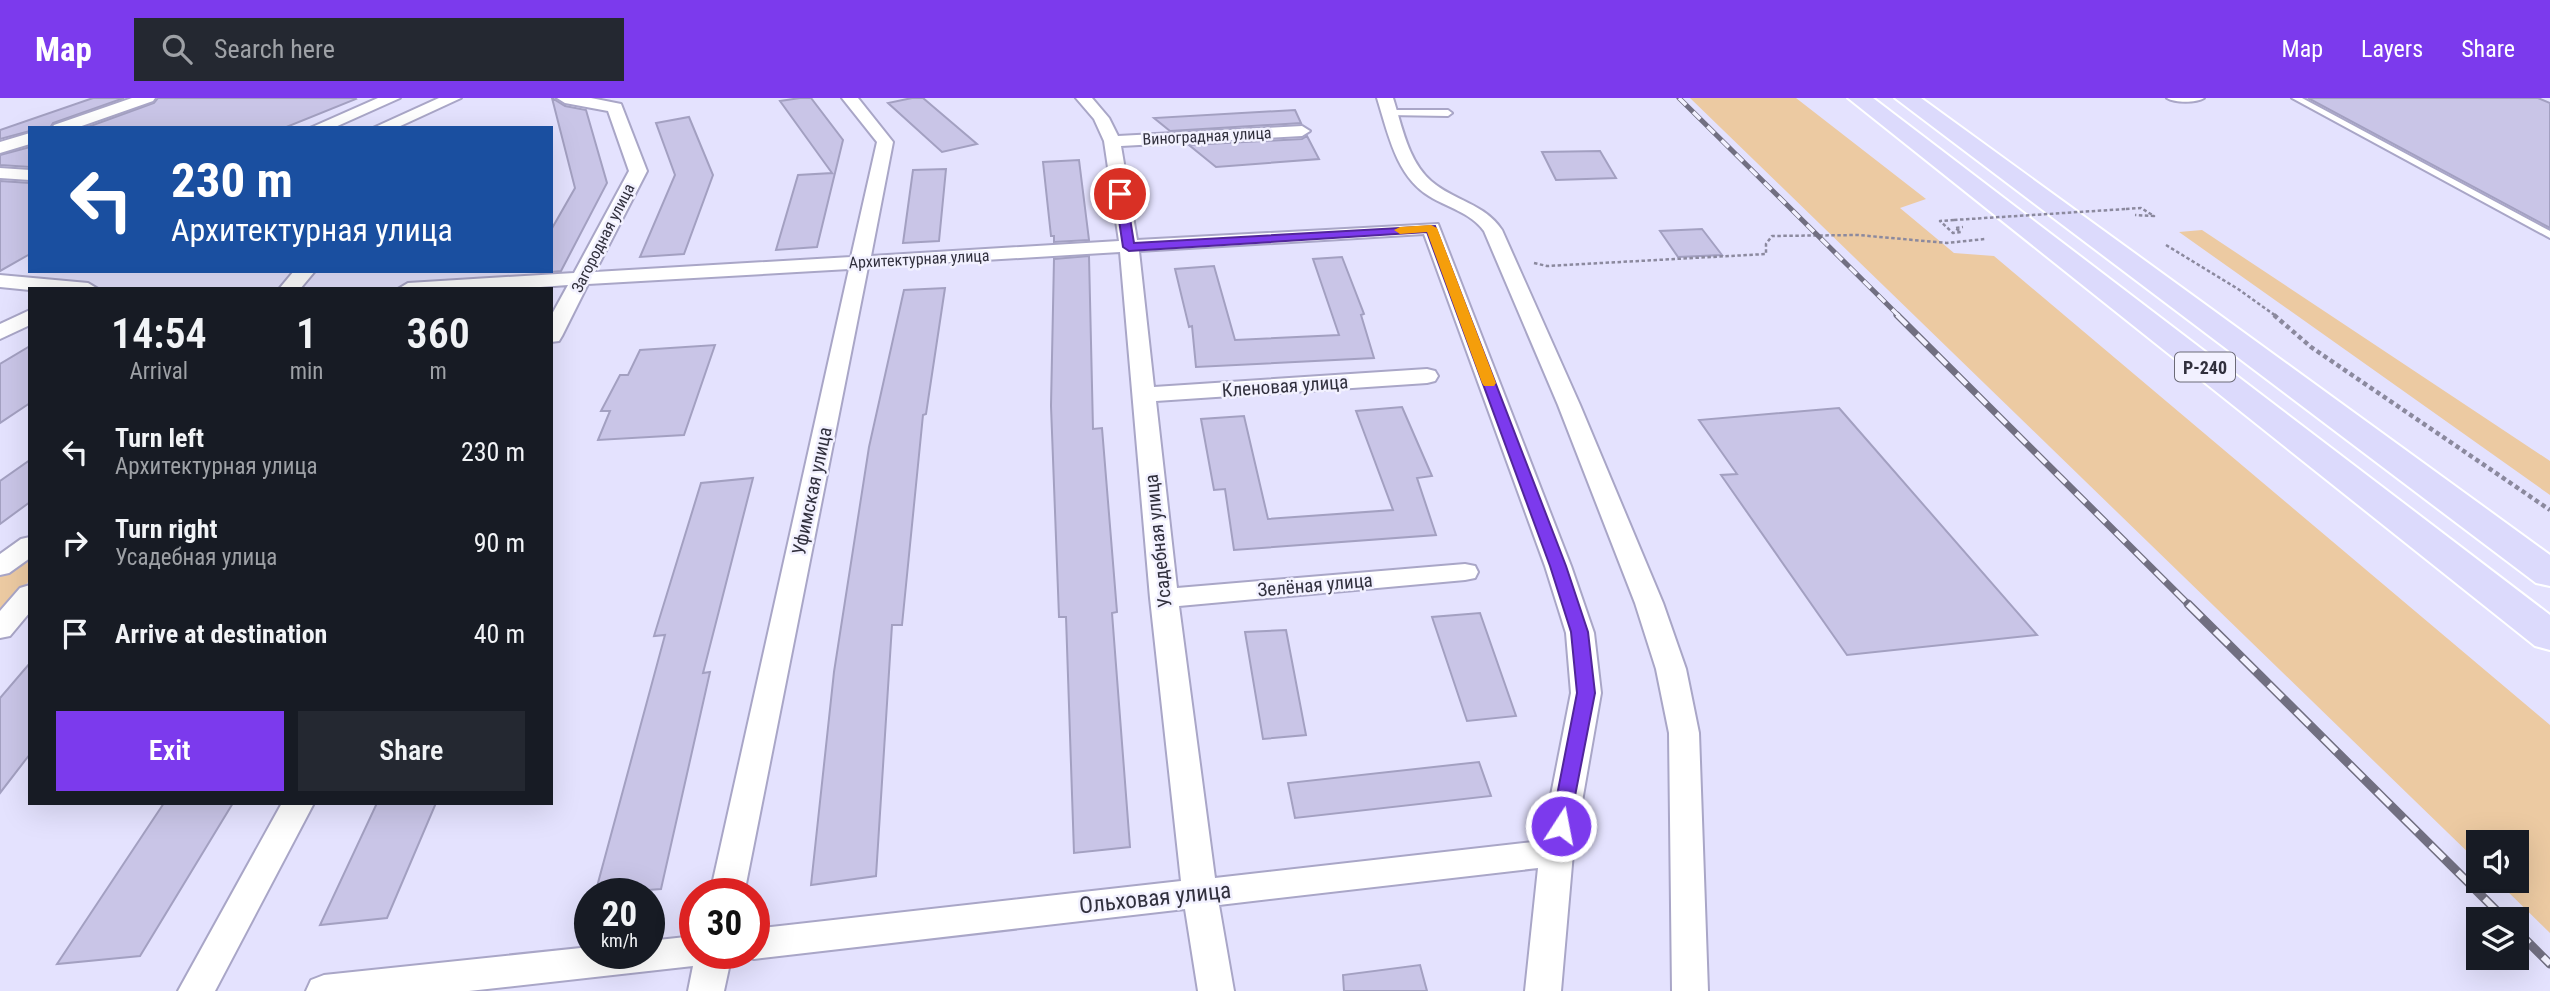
<!DOCTYPE html>
<html lang="en">
<head>
<meta charset="utf-8">
<style>
  body { margin:0; font-family:"Roboto Condensed",sans-serif; background:#242831; color:#f1f3f6; height:100vh; display:flex; flex-direction:column; font-size:26px; white-space:nowrap }
  * { box-sizing:border-box; margin:0 }
  p { font-size:23px; color:#9ea1a6 }
  .icon { flex:none; width:38px; height:38px; fill:none; stroke:currentColor; stroke-width:2; stroke-linecap:round; stroke-linejoin:round }
  .map { position:relative; flex:1; overflow:hidden }
  .panel { position:absolute; left:28px; top:189px; width:525px; height:518px; display:flex; flex-direction:column; background:#171b24; border-radius:0px; box-shadow:0 7px 28px #0002 }
  .panel>* { flex:none }
  .hud { position:absolute; left:28px; top:28px; width:525px; height:147px; border-radius:0px; box-shadow:0 7px 28px #0002; background:#1a4fa0; color:#fff; overflow:hidden }
  .fabs { position:absolute; left:2466px; top:732px; display:grid; gap:14px }
  .fabs a { display:grid; place-items:center; width:63px; height:63px; border-radius:0px; background:#171b24; box-shadow:0 7px 28px #0002; font-size:35px }
  .speed { position:absolute; left:574px; top:780px; display:flex; gap:14px; font-size:35px; font-weight:700; text-align:center }
  .speed>* { display:grid; place-content:center; width:91px; height:91px; border-radius:50%; background:#171b24; box-shadow:0 7px 28px #0002; line-height:1 }
  .speed small { font-size:18px; font-weight:400 }
  .speed .limit { border:10px solid #d22; background:#fff; color:#111 }
  .pin { position:absolute; display:grid; place-items:center; width:60px; height:60px; color:#fff; margin:-30px; border:4px solid #fff; border-radius:50%; box-shadow:0 2px 7px #0007 }
  .me { position:absolute; width:77px; margin:-38px; rotate:11deg; stroke-linejoin:round; filter:drop-shadow(0 0 5px #0008) }
  .turn { display:flex; align-items:center; gap:24px; height:147px; padding:0 28px; font-size:32px }
  .turn .icon { width:91px; height:91px; stroke-width:2.5 }
  .turn b { display:block; font-size:49px; line-height:60px }
  .eta { display:flex; justify-content:space-evenly; align-items:center; height:119px; text-align:center }
  .eta b { font-size:42px; font-weight:600; line-height:49px }
  .primary-button { display:flex; gap:14px; margin-top:auto; padding:14px 28px }
  .primary-button a { flex:1; height:80px; border-radius:0px; background:#7c3aed; color:#fff; font-size:28px; font-weight:600; line-height:80px; text-align:center }
  .primary-button a+a { background:#242831; color:#f1f3f6 }
  ul { padding:0; list-style:none }
  li { display:flex; align-items:center; gap:21px; height:91px; padding:0 28px }
  li div { flex:1 }
  li b { display:block; font-size:26px }
  li em { font-style:normal }
  header { display:flex; align-items:center; gap:42px; box-sizing:border-box; height:98px; padding:0 35px; background:#7c3aed; color:#fff }
  header strong { font-size:33px }
  nav { display:flex; gap:38px; margin-inline-start:auto; font-size:24px }
  .search { width:490px; height:63px; background:#242831; display:flex; align-items:center; gap:18px; box-sizing:border-box; padding:0 24px; border-radius:0px; color:#9ea1a6; font-size:26px }
  .map>svg:first-child { display:block }
  .green { fill:#eccaa2 }
  .building { fill:#c9c5e7; stroke:#a3a0c1; stroke-width:2 }
  .lines { fill:none; stroke-linecap:round; stroke-linejoin:round }
  .service-casing { stroke:#a9a6c7; stroke-width:4 }
  .minor-casing { stroke:#a9a6c7; stroke-width:4 }
  .trunk-casing { stroke:#fff; stroke-width:4 }
  .path-far1 { stroke:#8b899e; stroke-width:2.5; stroke-dasharray:3.5 2.5; stroke-linecap:butt }
  .path { stroke:#8b899e; stroke-width:4.5; stroke-dasharray:4.5 3.5; stroke-linecap:butt }
  .service { fill:#fff; fill-rule:evenodd }
  .minor { fill:#fff; fill-rule:evenodd }
  .trunk { fill:#dcdafc; fill-rule:evenodd }
  .rail-far2-casing { stroke:#716f81; stroke-width:5 }
  .rail-far1-casing { stroke:#716f81; stroke-width:7 }
  .rail-casing { stroke:#716f81; stroke-width:9 }
  .rail-far2 { stroke:#f2f1ff; stroke-width:3.5; stroke-dasharray:10; stroke-linecap:butt }
  .rail-far1 { stroke:#f2f1ff; stroke-width:4.5; stroke-dasharray:14; stroke-linecap:butt }
  .rail { stroke:#f2f1ff; stroke-width:6; stroke-dasharray:19; stroke-linecap:butt }
  .path-bridge { stroke:#8b899e; stroke-width:2.5; stroke-dasharray:3.5 2.5; stroke-linecap:butt }
  .route { fill:#7c3aed; stroke:#51269a; stroke-width:2 }
  .slow { fill:#f59e0b }
  .labels { text-anchor:middle; dominant-baseline:central; stroke-width:5; stroke-linejoin:round; paint-order:stroke }
  .far-street-label { font-size:16px; fill:#31303d; stroke:#f2f1ff }
  .shield { fill:#f2f1ff; stroke:#6b6a77; stroke-width:2 }
  .shield-label { font-size:18px; font-weight:bold; fill:#31303d }
  .street-label { font-size:19px; fill:#31303d; stroke:#f2f1ff }
  .near-street-label { font-size:23px; fill:#31303d; stroke:#f2f1ff }
</style>
</head>
<body>
<header>
<strong>Map</strong>
<div class="search"><svg class="icon" aria-label="search" viewBox="0 0 24 24"><circle cx="10" cy="10" r="6"/><path d="M15 15l6 6"/></svg>Search here</div>
<nav><a>Map</a><a>Layers</a><a>Share</a></nav>
</header>
<div class="map">
<svg width="2550" height="893" viewBox="0 0 2550 893">
  <rect width="100%" height="100%" fill="#e4e2fe"/>
  <path class="green" d="M1690,0H1796L1926,101L1900,110L1954,155L1994,158L2550,627V835L2496,782H2516V744H2478V764Z
    M2202,132L2550,363V397L2179,134Z
    M30,456V482L0,516V479Z"/>
  <path class="building" d="M93,0H124L53,25L50,30H30V33L0,41V32Z
    M158,0H355L356,1L284,30H85L154,5Z
    M552,0L565,8L586,12L607,85L561,173L551,174V132L575,90Z
    M800,0H811L843,42L817,149L776,152L798,77L832,75L780,3Z
    M912,0H923L977,46L942,54L888,5Z
    M2308,0H2538L2550,5V130Z
    M1295,12L1301,25L1170,33L1154,20Z
    M689,19L713,77L684,156L640,159L675,77L656,25Z
    M1307,38L1319,61L1216,69L1189,47L1302,41Z
    M30,49V69L0,67V57Z
    M1600,53L1616,80L1556,82L1542,54Z
    M1079,62L1089,142L1054,144V138H1051L1043,64Z
    M946,71L939,143L903,145L913,72Z
    M0,83L30,85V156L0,173Z
    M1702,131L1722,157L1678,159L1660,133Z
    M1089,158L1093,331L1102,330L1117,514L1112,515L1130,749L1074,755L1066,519H1059L1051,308L1054,161Z
    M1342,159L1364,216L1361,217L1374,260L1196,269L1192,228L1189,229L1175,171L1214,168L1235,242L1339,237L1313,161Z
    M945,190L926,316L923,317L902,527H892L876,778L811,787L834,574L869,349L904,192Z
    M715,247L684,337L598,342L610,313H601L620,277H628L640,252Z
    M30,248V305L0,325V266Z
    M1402,309L1432,378L1417,380L1436,437L1234,452L1225,391L1214,392L1201,321L1244,318L1268,421L1393,412L1356,313Z
    M1839,310L2037,537L1847,557L1721,377L1737,376L1699,322Z
    M30,362V404L0,426V383Z
    M753,380L703,575L710,574L661,791L595,796L665,537L654,538L701,385Z
    M1480,515L1516,618L1467,623L1432,519Z
    M1286,532L1306,637L1263,641L1245,534Z
    M30,565V656L0,695V600Z
    M1479,664L1491,698L1295,720L1288,685Z
    M164,705H233L140,858L57,866Z
    M377,705H436L387,820L320,827Z
    M1420,867L1427,893H1344L1343,877Z"/>
  <g class="lines">
    <defs>
      <path id="service" d="M2167,0H2204C2196,5 2175,5 2167,0Z
        M2292,0H2302L2550,133V140Z
        M1390,12H1448L1452,15L1448,18L1387,17V13Z"/>
      <path id="minor" d="M132,0H155L153,3L76,30H52L54,27Z
        M378,0H400L333,30H310Z
        M439,0H461L396,30H373Z
        M557,0H591L621,6L647,73L595,174L851,159L877,44L842,0H858L893,44L871,158L1119,143L1104,43L1094,21L1076,0H1092L1109,20L1118,38L1302,28L1310,33L1302,38L1121,48L1137,142L1438,126L1571,468L1594,535L1601,595L1573,755L1561,893H1525L1538,770L1219,807L1234,893H1198L1185,811L754,861L741,857L754,856V831L1181,783L1150,500L1120,154L868,169L744,796H710L849,171L588,186L562,238L559,243L551,244V218L568,187L513,191H398L408,185L574,175L629,73L608,13L565,5ZM1424,136L1545,468L1566,535L1571,595L1542,743L1215,780L1179,508L1465,482L1475,480L1478,474L1475,468L1465,466L1177,490L1156,303L1427,285L1435,283L1438,278L1435,273L1427,271L1154,289L1139,153Z
        M1377,0H1393C1402,28 1408,63 1431,83C1454,103 1484,105 1502,132L1580,307L1663,505L1686,571L1699,635L1708,893H1672L1669,635L1656,571L1635,505L1558,307L1484,133C1470,114 1448,110 1429,98C1396,78 1388,35 1377,0Z
        M30,35V46L0,55V44Z
        M0,70L30,72V82L0,80Z
        M294,173H315L300,191H279Z
        M0,177L88,185L98,191L30,192L0,189Z
        M30,212V227L0,241V226Z
        M30,439V460L9,475L0,477V456L21,441Z
        M30,487V514L10,538L0,540V513L20,490Z
        M282,705H314L215,893H178Z
        M695,838V856H732L724,893H688L693,868L469,893H306L311,882L324,877L590,849V856H649V843Z"/>
      <path id="trunk" d="M1848,0H1873L2550,517V552L2535,548Z
        M1895,0H1921L2550,457V488L2536,485Z"/>
    </defs>
    <use href="#service" class="service-casing"/>
    <use href="#minor" class="minor-casing"/>
    <use href="#trunk" class="trunk-casing"/>
    <path class="path-far1" d="M2126,111L2141,110L2154,118L2135,117
      M1954,122L1940,123L1953,135L1961,134L1955,130L1963,129
      M2166,147L2238,191L2276,218
      M1534,165L1547,168L1766,156V146L1772,138L1858,137L1947,145L1985,141"/>
    <path class="path" d="M2274,217L2311,249L2550,412"/>
    <use href="#service" class="service"/>
    <use href="#minor" class="minor"/>
    <use href="#trunk" class="trunk"/>
    <defs>
      <path id="rail-far2" d="M1679,0L1899,218"/>
      <path id="rail-far1" d="M1897,217L2190,508"/>
      <path id="rail" d="M2188,506L2505,821
        M2516,832L2550,866"/>
    </defs>
    <use href="#rail-far2" class="rail-far2-casing"/>
    <use href="#rail-far1" class="rail-far1-casing"/>
    <use href="#rail" class="rail-casing"/>
    <use href="#rail-far2" class="rail-far2"/>
    <use href="#rail-far1" class="rail-far1"/>
    <use href="#rail" class="rail"/>
    <path class="path-bridge" d="M1954,122L2126,111"/>
  </g>
  <path class="route" d="M1120,93L1126,96L1134,145L1435,128L1566,468L1588,534L1595,595L1568,734L1561,736L1554,734L1551,728L1577,595L1571,534L1550,468L1427,134L1129,153L1123,149L1115,96Z"/>
  <path class="slow" d="M1431,127L1437,130L1496,285L1494,288H1484L1482,285L1427,134L1400,136L1394,132L1400,129Z"/>
  <g class="labels">
    <g class="far-street-label">
      <text transform="translate(1207 38) rotate(-3)">Виноградная улица</text>
      <text transform="translate(603 140) rotate(-63)">Загородная улица</text>
      <text transform="translate(919 161) rotate(-3)">Архитектурная улица</text>
    </g>
    <rect class="shield" x="2175" y="254.5" width="60" height="29" rx="5"/>
    <g class="shield-label">
      <text x="2205" y="269">Р-240</text>
    </g>
    <g class="street-label">
      <text transform="translate(1285 288) rotate(-4)">Кленовая улица</text>
      <text transform="translate(812 393) rotate(-78)">Уфимская улица</text>
      <text transform="translate(1158 443) rotate(-96)">Усадебная улица</text>
      <text transform="translate(1315 487) rotate(-5)">Зелёная улица</text>
    </g>
    <g class="near-street-label">
      <text transform="translate(1155 800) rotate(-6)">Ольховая улица</text>
    </g>
  </g>
</svg>
<div class="fabs">
<a><svg class="icon" aria-label="sound" viewBox="0 0 24 24"><path d="M4 9h4l5-4v14l-5-4H4zM17 9q2 3 0 6"/></svg></a>
<a><svg class="icon" aria-label="layers" viewBox="0 0 24 24"><path d="M12 4l9 5-9 5-9-5zM3 14l9 5 9-5"/></svg></a>
</div>
<div class="speed"><div>20<small>km/h</small></div><div class="limit">30</div></div>
<div class="pin" style="left:1120px;top:96px;background:#d93025"><svg class="icon" aria-label="arrive" viewBox="0 0 24 24"><path d="M6 21V4h12l-3 4 3 4H6"/></svg></div>
<svg class="me" style="left:1561px;top:728px" viewBox="-20 -20 40 40"><circle r="17" fill="#7c3aed" stroke="#fff" stroke-width="3"/><path d="M0-11L8 9 0 5-8 9z" fill="#fff"/></svg>
<div class="hud">
<div class="turn"><svg class="icon" aria-label="left" viewBox="0 0 24 24"><path d="M17 20v-9H6M10 6l-5 5 5 5"/></svg><div><b>230 m</b>Архитектурная улица</div></div>
</div>
<section class="panel">
<div class="eta">
<div><b>14:54</b><p>Arrival</p></div>
<div><b>1</b><p>min</p></div>
<div><b>360</b><p>m</p></div>
</div>
<ul>
<li><svg class="icon" aria-label="left" viewBox="0 0 24 24"><path d="M17 20v-9H6M10 6l-5 5 5 5"/></svg><div><b>Turn left</b><p>Архитектурная улица</p></div><em>230 m</em></li>
<li><svg class="icon" aria-label="right" viewBox="0 0 24 24"><path d="M7 20v-9h11M14 6l5 5-5 5"/></svg><div><b>Turn right</b><p>Усадебная улица</p></div><em>90 m</em></li>
<li><svg class="icon" aria-label="arrive" viewBox="0 0 24 24"><path d="M6 21V4h12l-3 4 3 4H6"/></svg><div><b>Arrive at destination</b></div><em>40 m</em></li>
</ul>
<div class="primary-button"><a>Exit</a><a>Share</a></div>
</section>
</div>
</body>
</html>
